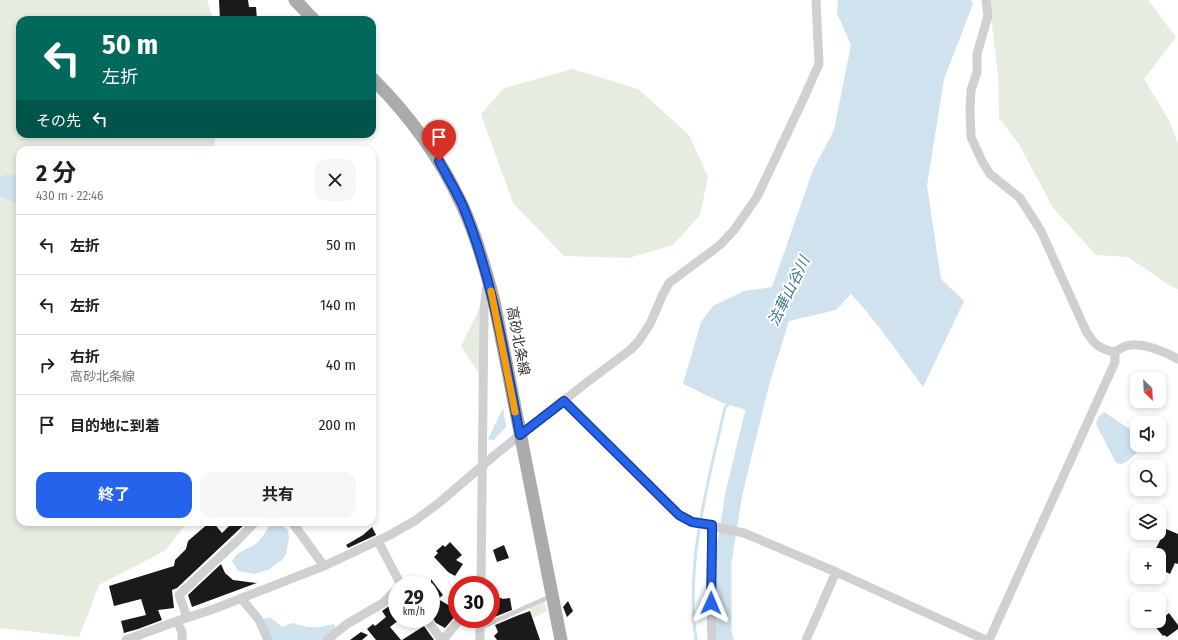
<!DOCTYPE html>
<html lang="ja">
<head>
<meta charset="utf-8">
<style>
  body { margin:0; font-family:"Fira Sans Condensed","Noto Sans JP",sans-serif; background:#f6f6f6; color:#202124; height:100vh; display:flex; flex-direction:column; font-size:15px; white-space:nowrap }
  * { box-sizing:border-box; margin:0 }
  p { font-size:13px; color:#757577 }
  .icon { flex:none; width:22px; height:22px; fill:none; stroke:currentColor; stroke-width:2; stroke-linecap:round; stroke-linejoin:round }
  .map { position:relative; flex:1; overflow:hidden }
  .details { position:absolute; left:16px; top:146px; width:360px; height:380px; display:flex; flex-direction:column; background:#fff; border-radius:12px; box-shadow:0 2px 6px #0003 }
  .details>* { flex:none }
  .top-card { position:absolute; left:16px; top:16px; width:360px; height:122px; border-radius:12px; box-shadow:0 2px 6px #0003; background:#00695c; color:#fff; overflow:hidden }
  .needle { width:26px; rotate:156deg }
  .controls { position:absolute; left:1130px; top:372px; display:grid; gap:8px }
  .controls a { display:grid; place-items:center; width:36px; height:36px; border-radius:8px; background:#fff; box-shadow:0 2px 6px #0003; font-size:20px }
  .speed { position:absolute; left:388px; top:576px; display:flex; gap:8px; font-size:20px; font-weight:700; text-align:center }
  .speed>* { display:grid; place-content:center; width:52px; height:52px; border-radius:50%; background:#fff; box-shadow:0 2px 6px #0003; line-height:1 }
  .speed small { font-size:10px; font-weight:400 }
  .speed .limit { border:6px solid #d22; background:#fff; color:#111 }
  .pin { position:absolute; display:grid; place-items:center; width:34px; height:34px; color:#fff; margin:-41px -17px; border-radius:50% 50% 50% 0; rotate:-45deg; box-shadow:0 0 4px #0007 }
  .pin .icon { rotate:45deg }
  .me { position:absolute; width:44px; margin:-22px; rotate:1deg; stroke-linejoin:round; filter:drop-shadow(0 0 3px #0008) }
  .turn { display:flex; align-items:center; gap:14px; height:84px; padding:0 20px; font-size:18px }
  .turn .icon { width:52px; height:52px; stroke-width:2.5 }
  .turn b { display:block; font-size:28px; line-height:34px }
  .then { display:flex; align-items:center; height:38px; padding:0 20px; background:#0003; gap:8px; font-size:15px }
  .round { display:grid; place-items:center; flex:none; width:42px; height:42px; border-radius:12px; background:#f6f6f6 }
  .headline { display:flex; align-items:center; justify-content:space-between; height:68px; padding:0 20px }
  h1 { font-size:24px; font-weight:700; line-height:30px }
  .cta { display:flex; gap:8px; margin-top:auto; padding:8px 20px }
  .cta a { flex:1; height:46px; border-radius:12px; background:#2563eb; color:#fff; font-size:16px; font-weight:700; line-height:46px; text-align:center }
  .cta a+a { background:#f6f6f6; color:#202124 }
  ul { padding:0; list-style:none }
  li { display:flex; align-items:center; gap:12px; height:60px; padding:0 20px; border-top:1px solid #e0e0e0 }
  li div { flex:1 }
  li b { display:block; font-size:15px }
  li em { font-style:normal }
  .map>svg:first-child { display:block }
  .green { fill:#e6ecdf }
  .water { fill:#cfe2ee }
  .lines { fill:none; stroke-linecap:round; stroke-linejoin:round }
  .stream { stroke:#cfe2ee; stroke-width:3 }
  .river { stroke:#cfe2ee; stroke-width:17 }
  .building { fill:#1a1a1a }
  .lane { stroke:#d0d0d0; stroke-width:4.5 }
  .street { stroke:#d0d0d0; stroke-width:9 }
  .primary { stroke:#ababab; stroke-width:13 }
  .route-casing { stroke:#184099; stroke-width:10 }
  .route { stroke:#2563eb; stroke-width:7 }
  .slow { stroke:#f59e0b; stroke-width:7 }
  .labels { text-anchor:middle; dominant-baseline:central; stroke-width:4; stroke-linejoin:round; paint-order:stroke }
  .street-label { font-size:14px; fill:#333; stroke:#fff }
  .water-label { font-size:15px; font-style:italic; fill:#3f7597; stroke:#fff }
</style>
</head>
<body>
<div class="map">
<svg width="1178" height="640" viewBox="0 0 1178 640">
  <rect width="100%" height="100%" fill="#fff"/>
  <path class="green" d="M0,0H207L213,20H20V134H215V150H20V522H187L166,550L99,585L79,637L0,628Z
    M989,0H1148L1176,37L1144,79L1169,120L1178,144V289L1169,285L1128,257L1096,255L1054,209L1018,143L999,118L998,75Z
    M572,69L638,89L689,135L708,177L700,215L673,245L629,258L564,256L513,203L481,114L504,88Z
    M480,307L479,373L471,362L461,346Z
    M544,600L547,611L533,618L529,607Z"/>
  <path class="water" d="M838,0H971L973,4L944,79L927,186L941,279L964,301L923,387C900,356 878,323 851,294L836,310L789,321L760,414L723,403L683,384L701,322L713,306L744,291L772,287L813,170L834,130L851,45L837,13Z
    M8,174L16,176H20V205L0,196V177Z
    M503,408L506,427L494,440H490L488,439Z
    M1104,412L1137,434V445H1145L1129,460L1122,464L1116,463L1096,424L1098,417Z
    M272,522H279L288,530L289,538L286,554L282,560L268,570L254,574L238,571L232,561C237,550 249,550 257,543C263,537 267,529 272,522Z
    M270,617L282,627L293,623C310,629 316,628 334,624L335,628L322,640H272L265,626L264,619Z"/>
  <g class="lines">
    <path class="stream" d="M696,640C685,562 708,483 725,408L729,403"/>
    <path class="river" d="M725,640L723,633V562L734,493L759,390"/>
  </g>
  <path class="building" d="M219,0H248L249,7H256L257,20H220Z
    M210,522H213L222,533L233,522H247L177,588L172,590L174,608L158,610L162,620L138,629L124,633L121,621L146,615L141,599L114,606L109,586L174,566L175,560L186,549L188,541Z
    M372,527L376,535L348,548L346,545L363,535Z
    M1166,529L1178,534V564L1175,563L1170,574L1160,569L1165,559L1159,556V555L1153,554Z
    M450,542L462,555L456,560L463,564L455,576L448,572L434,557L438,553L436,551L443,545L445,547Z
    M504,545L509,558L497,562L493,550Z
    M221,564L225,573L233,580L257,583L192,607L188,595Z
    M431,579L443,595L438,599L457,610V614L445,628L436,623L431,616Z
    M502,598V599L510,598L512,610L492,618L491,616V600Z
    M568,601L573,611L567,617L563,607Z
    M389,606L399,620L390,627L401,640H376L367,629L373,624L375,626L386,617L382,611Z
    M530,611L540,640H497L494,636L498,632L495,625L519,615Z
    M1169,613L1178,625V629L1167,637L1164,635L1163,636L1154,625Z
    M424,626L434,640H402Z
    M361,632L368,635L362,640H350Z"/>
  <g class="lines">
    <path class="lane" d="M480,628L551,596"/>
    <path class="street" d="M986,0L988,16L977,54V72L971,90L970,111L971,137L982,161L990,174L1020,198L1041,231L1086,331C1094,344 1099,349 1115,352C1118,350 1122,347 1126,346C1140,341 1166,352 1178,359
      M564,401L679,515L692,522L744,533L836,572L986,640
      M292,522L324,566
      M712,525C714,563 710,602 712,640
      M378,541L401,585
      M481,585L484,309L487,285
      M241,598L259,620L268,640
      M187,617L179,595L239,539L255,522
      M426,619L442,640
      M177,621L182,632V640
      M126,640L177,621L211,610L324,566L390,535L416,520L440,502L496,454L586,383L630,350L638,342L650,324L663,294L669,283L720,245L734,230L757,197L802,102L819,64L816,0
      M327,640L347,624L383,603L397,589
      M443,640L460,619L480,624
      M480,640V619
      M806,640L836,572
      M989,640L1115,362V352"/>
    <path class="primary" d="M295,0L314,20
      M372,78C409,115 440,157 462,205C476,235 485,268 494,301L561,640"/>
  </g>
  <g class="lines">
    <defs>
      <path id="route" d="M439,161C447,176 456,191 463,206C493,279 505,358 520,435L564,401L679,515L692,522L712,525V542L711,603"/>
    </defs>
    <use href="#route" class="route-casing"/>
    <use href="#route" class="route"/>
    <path class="slow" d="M491,291L515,412"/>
  </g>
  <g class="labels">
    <g class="street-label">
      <text transform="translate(518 341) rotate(79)">高砂北条線</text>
    </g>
    <g class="water-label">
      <text transform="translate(789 291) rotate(-64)">法華山谷川</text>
    </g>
  </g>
</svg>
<div class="controls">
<a><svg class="needle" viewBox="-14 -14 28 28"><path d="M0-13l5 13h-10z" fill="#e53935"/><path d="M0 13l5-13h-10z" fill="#757577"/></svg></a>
<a><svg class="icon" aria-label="sound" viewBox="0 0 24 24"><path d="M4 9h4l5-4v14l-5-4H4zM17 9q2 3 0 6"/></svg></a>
<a><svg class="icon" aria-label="search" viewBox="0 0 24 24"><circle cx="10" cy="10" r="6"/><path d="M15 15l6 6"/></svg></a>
<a><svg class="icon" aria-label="layers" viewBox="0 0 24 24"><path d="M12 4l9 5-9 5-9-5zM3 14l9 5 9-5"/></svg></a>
<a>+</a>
<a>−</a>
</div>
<div class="speed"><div>29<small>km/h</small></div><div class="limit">30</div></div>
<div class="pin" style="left:439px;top:161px;background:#d93025"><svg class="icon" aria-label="arrive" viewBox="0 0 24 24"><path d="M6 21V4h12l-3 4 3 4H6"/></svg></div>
<svg class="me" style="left:711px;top:603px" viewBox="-20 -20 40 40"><path d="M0-17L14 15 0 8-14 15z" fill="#2563eb" stroke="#fff" stroke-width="4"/></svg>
<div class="top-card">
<div class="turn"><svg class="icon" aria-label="left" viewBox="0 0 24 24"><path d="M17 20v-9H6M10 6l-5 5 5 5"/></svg><div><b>50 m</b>左折</div></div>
<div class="then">その先<svg class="icon" aria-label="left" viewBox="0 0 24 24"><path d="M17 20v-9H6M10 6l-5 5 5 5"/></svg></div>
</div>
<section class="details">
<div class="headline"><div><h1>2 分</h1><p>430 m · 22:46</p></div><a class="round"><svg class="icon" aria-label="close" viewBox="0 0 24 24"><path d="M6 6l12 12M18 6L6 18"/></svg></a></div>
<ul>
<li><svg class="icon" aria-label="left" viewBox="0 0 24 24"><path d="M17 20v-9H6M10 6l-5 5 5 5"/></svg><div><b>左折</b></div><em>50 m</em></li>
<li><svg class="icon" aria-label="left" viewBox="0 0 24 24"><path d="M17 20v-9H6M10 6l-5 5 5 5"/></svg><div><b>左折</b></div><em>140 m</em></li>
<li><svg class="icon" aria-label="right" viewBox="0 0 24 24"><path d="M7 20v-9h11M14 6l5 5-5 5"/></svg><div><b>右折</b><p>高砂北条線</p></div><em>40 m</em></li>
<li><svg class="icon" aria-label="arrive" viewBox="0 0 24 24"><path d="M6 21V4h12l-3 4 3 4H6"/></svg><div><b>目的地に到着</b></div><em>200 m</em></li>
</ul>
<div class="cta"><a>終了</a><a>共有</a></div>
</section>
</div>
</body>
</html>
